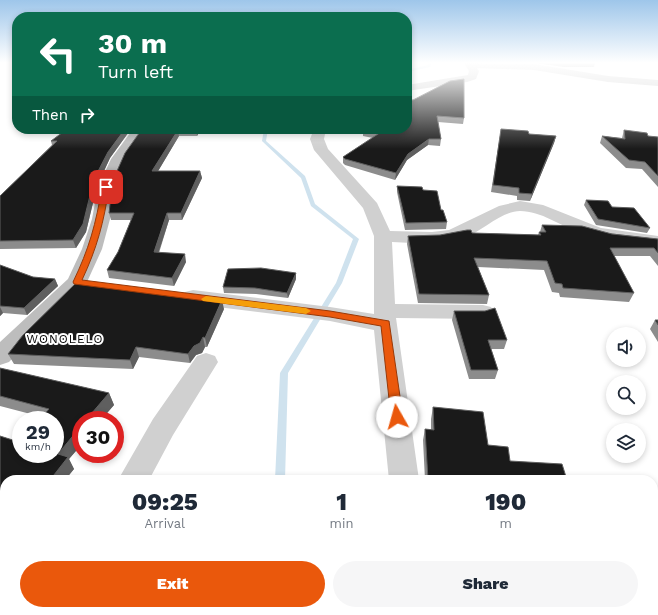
<!DOCTYPE html>
<html lang="en">
<head>
<meta charset="utf-8">
<style>
  body { margin:0; font-family:"Work Sans",sans-serif; background:#f6f6f7; color:#1f2937; height:100vh; display:flex; flex-direction:column; font-size:15px; white-space:nowrap }
  * { box-sizing:border-box; margin:0 }
  p { font-size:13px; color:#747a83 }
  .icon { flex:none; width:22px; height:22px; fill:none; stroke:currentColor; stroke-width:2; stroke-linecap:round; stroke-linejoin:round }
  .map { position:relative; flex:1; overflow:hidden }
  .sheet { position:absolute; left:0px; top:475px; width:658px; height:140px; display:flex; flex-direction:column; background:#fff; border-radius:16px 16px 0 0; box-shadow:0 2px 6px #0003 }
  .sheet>* { flex:none }
  .banner { position:absolute; left:12px; top:12px; width:400px; height:122px; border-radius:16px; box-shadow:0 2px 6px #0003; background:#0b6e4f; color:#fff; overflow:hidden }
  .tools { position:absolute; left:606px; top:327px; display:grid; gap:8px }
  .tools a { display:grid; place-items:center; width:40px; height:40px; border-radius:50%; background:#fff; box-shadow:0 2px 6px #0003; font-size:20px }
  .speed { position:absolute; left:12px; top:411px; display:flex; gap:8px; font-size:20px; font-weight:700; text-align:center }
  .speed>* { display:grid; place-content:center; width:52px; height:52px; border-radius:50%; background:#fff; box-shadow:0 2px 6px #0003; line-height:1 }
  .speed small { font-size:10px; font-weight:400 }
  .speed .limit { border:6px solid #d22; background:#fff; color:#111 }
  .pin { position:absolute; display:grid; place-items:center; width:34px; height:34px; color:#fff; margin:-17px; border-radius:8px; box-shadow:0 2px 6px #0006 }
  .me { position:absolute; width:44px; margin:-22px; rotate:353deg; stroke-linejoin:round; filter:drop-shadow(0 0 3px #0008) }
  .turn { display:flex; align-items:center; gap:14px; height:84px; padding:0 20px; font-size:18px }
  .turn .icon { width:52px; height:52px; stroke-width:2.5 }
  .turn b { display:block; font-size:28px; line-height:34px }
  .then { display:flex; align-items:center; height:38px; padding:0 20px; background:#0003; gap:8px; font-size:15px }
  .eta { display:flex; justify-content:space-evenly; align-items:center; height:68px; text-align:center }
  .eta b { font-size:24px; font-weight:800; line-height:28px }
  .cta { display:flex; gap:8px; margin-top:auto; padding:8px 20px }
  .cta a { flex:1; height:46px; border-radius:24px; background:#ea580c; color:#fff; font-size:16px; font-weight:800; line-height:46px; text-align:center }
  .cta a+a { background:#f6f6f7; color:#1f2937 }
  .map>svg:first-child { display:block }
  .lines { fill:none; stroke-linecap:round; stroke-linejoin:round }
  .stream { fill:#cfe2ee; fill-rule:evenodd }
  .minor { fill:#d0d0d0; fill-rule:evenodd }
  .secondary { fill:#bdbdbd; fill-rule:evenodd }
  .wall { fill:#8c8c8c }
  .shaded-wall { fill:#5f5f5f }
  .building { fill:#1a1a1a; stroke:#5f5f5f }
  .route { fill:#ea580c; stroke:#983908 }
  .slow { fill:#f59e0b }
  .labels { text-anchor:middle; dominant-baseline:central; stroke-width:4; stroke-linejoin:round; paint-order:stroke }
  .quarter-label { font-size:12px; letter-spacing:1px; fill:#000; stroke:#fff }
</style>
</head>
<body>
<div class="map">
<svg width="658" height="615" viewBox="0 0 658 615">
  <rect width="100%" height="100%" fill="#fff"/>
  <g class="lines">
    <path class="stream" d="M429,63H432L430,67L407,72V70L428,65Z
      M264,129H268L266,141L305,176L315,204L359,239L342,283L288,373L285,480H275L280,373L336,283L353,239L311,206L301,178L262,141Z
      M278,610H290V615H278Z"/>
    <path class="minor" d="M464,63L534,64L608,76L658,80V86L608,82L534,70L477,68L479,71L476,79L467,82L407,91V85L468,75L469,71Z
      M314,129H326L324,139L328,149L377,203L390,231L432,232L449,230L499,206L520,201L543,205L601,228L658,236V248C632,244 605,242 580,233C561,226 541,211 520,211C501,211 483,231 465,237C442,245 417,243 392,242L395,304L483,305L491,307L494,312L491,317L483,319L396,318L419,480H389L374,330L330,321L193,304L185,302L182,297L185,292L193,290L330,307L374,314V236L363,208L314,150L310,139Z
      M206,353L215,356L218,362L173,435L149,480H118L153,419L197,356Z
      M51,610H89L87,615H49Z
      M401,610H439L440,615H402Z"/>
    <path class="secondary" d="M133,129H146L125,159L114,187L110,219L102,249L87,282L9,362L0,365V342L68,279L82,249L92,219L98,187L111,159Z"/>
  </g>
  <path class="wall" d="M536,63H595L594,67H564Z
    M407,99L464,118L463,124L438,122L441,139L440,146L428,145L407,160L395,180L345,165L343,163V157L373,138L363,136V130Z
    M67,129H131L110,158L97,186L86,232L76,248L0,249V196L52,145L51,141Z
    M142,129H217H201L197,136H179L158,171H200L202,178L182,220H169L159,253L186,262L174,286L109,278L107,270L118,252L131,220H111L109,213Z
    M302,129H313L312,130Z
    M501,129L529,134L556,136L554,143L530,201L517,200V196L491,192Z
    M624,130L648,136L658,137V187L642,169L626,168L600,143L602,136L622,138Z
    M397,186L423,190L441,210L447,222L446,229L405,230L397,192Z
    M586,200L612,207L650,228L647,233L596,225L584,205Z
    M542,225L658,239V266L650,256H614L634,293L629,302L560,297L559,293L552,292L544,270L478,267L489,295L487,304L418,303L407,244L408,236L440,235L472,233L538,235L539,232H540Z
    M0,265L33,277L55,279L58,286L27,315L3,313L0,316Z
    M296,273V279L288,298L256,294L224,293L223,287Z
    M224,309L207,347H205L202,353L196,355L190,363L139,357L133,369L14,364L8,354Z
    M454,311L507,340L504,349H491L498,370L495,379H469L452,320Z
    M655,320H658V342L650,329Z
    M0,368L109,393L114,405L101,420H81V445L69,459L74,469L65,480H5V563L0,561V436L19,442L42,417L0,406Z
    M433,407L510,461L567,480H425L423,440L425,429H431V419Z
    M545,610H641L636,615H568L546,614Z"/>
  <path class="shaded-wall" d="M125,129H131L110,158L97,186L86,232L76,248L73,240L94,179L108,152Z
    M196,129H201L197,136L196,130Z
    M178,130L179,136L154,178L152,171Z
    M556,136L554,143L530,201L532,194Z
    M429,139L428,145L407,160L395,180L396,173L408,154Z
    M200,171L202,178L182,220L181,213Z
    M167,213L169,220L156,260L154,252Z
    M185,254L186,262L174,286L172,278Z
    M296,273V279L288,298L287,293Z
    M55,279L58,286L27,315L24,308Z
    M222,300L224,309L207,347L205,338Z
    M0,307L3,313L0,316Z
    M203,337L205,347L202,353L196,355L190,363L188,354L194,346Z
    M136,347L139,357L133,369L130,360Z
    M109,393L114,405L101,420H86Z
    M81,426V445L69,459L74,469L65,480H50L58,454Z
    M5,544V561L0,555V551Z"/>
  <path class="building" d="M464,79V118L437,116L441,139H429L408,154L396,173L345,159L343,157L381,132L363,130L364,129H407V99L413,100L450,81Z
    M67,129H125L108,152L94,179L83,224L73,240L0,241V196L57,141H51Z
    M142,129H196V130H178L152,171H200L181,213H167L154,252L185,254L172,278L107,270L118,252L134,213H109L113,180L125,153Z
    M501,129L528,131L529,134L556,136L532,194L519,193V188L493,185Z
    M624,130L647,133L648,136L658,137V176L645,162L629,160L602,136L625,139Z
    M397,186L422,187L423,190L437,191L441,210H443L447,222L406,223Z
    M586,200L608,201L612,207L634,208L650,228L598,219Z
    M542,225L582,226L612,234L658,239V253L654,248H610L634,293L563,288L562,284L555,283L547,261L474,258L489,295L419,294L408,236L440,235L467,230H471L472,233L541,235L539,232H546Z
    M0,265L33,277L55,279L24,308L0,306Z
    M261,268L296,273L287,293L255,288L223,287L228,269Z
    M78,281L222,300L205,338L203,337L200,343L194,346L188,354L136,347L130,360L8,354L23,335Z
    M495,308L507,340H488L498,370H471L454,311H485Z
    M655,320H658V325Z
    M0,368L109,393L86,420H81V426L58,454L68,457L50,480H5V544L0,551V436L19,442L21,439V454H55V420H39L49,409L0,396Z
    M433,407L483,412L488,445L508,447L510,461L562,464L567,480H428L425,429L434,430Z
    M356,479L377,480H356Z"/>
  <linearGradient id="sky" x2="0" y2="1"><stop stop-color="#9ec6ea"/><stop offset="0.42" stop-color="#fff"/><stop offset="1" stop-color="#fff" stop-opacity="0"/></linearGradient>
  <rect width="658" height="149" fill="url(#sky)"/>
  <path class="route" d="M106,185L109,187C104,222 97,248 82,280L330,311L389,321L403,417L401,421H393L391,417L381,326L330,317L74,284L73,282C89,249 96,224 102,187Z"/>
  <path class="slow" d="M206,296L306,308L311,311L306,314L203,301L201,299Z"/>
  <g class="labels">
    <g class="quarter-label">
      <text x="65" y="339">WONOLELO</text>
    </g>
  </g>
</svg>
<div class="tools">
<a><svg class="icon" aria-label="sound" viewBox="0 0 24 24"><path d="M4 9h4l5-4v14l-5-4H4zM17 9q2 3 0 6"/></svg></a>
<a><svg class="icon" aria-label="search" viewBox="0 0 24 24"><circle cx="10" cy="10" r="6"/><path d="M15 15l6 6"/></svg></a>
<a><svg class="icon" aria-label="layers" viewBox="0 0 24 24"><path d="M12 4l9 5-9 5-9-5zM3 14l9 5 9-5"/></svg></a>
</div>
<div class="speed"><div>29<small>km/h</small></div><div class="limit">30</div></div>
<div class="pin" style="left:106px;top:187px;background:#d93025"><svg class="icon" aria-label="arrive" viewBox="0 0 24 24"><path d="M6 21V4h12l-3 4 3 4H6"/></svg></div>
<svg class="me" style="left:397px;top:417px" viewBox="-20 -20 40 40"><circle r="19" fill="#fff"/><path d="M0-13L10 11 0 6-10 11z" fill="#ea580c"/></svg>
<div class="banner">
<div class="turn"><svg class="icon" aria-label="left" viewBox="0 0 24 24"><path d="M17 20v-9H6M10 6l-5 5 5 5"/></svg><div><b>30 m</b>Turn left</div></div>
<div class="then">Then<svg class="icon" aria-label="right" viewBox="0 0 24 24"><path d="M7 20v-9h11M14 6l5 5-5 5"/></svg></div>
</div>
<section class="sheet">
<div class="eta">
<div><b>09:25</b><p>Arrival</p></div>
<div><b>1</b><p>min</p></div>
<div><b>190</b><p>m</p></div>
</div>
<div class="cta"><a>Exit</a><a>Share</a></div>
</section>
</div>
</body>
</html>
